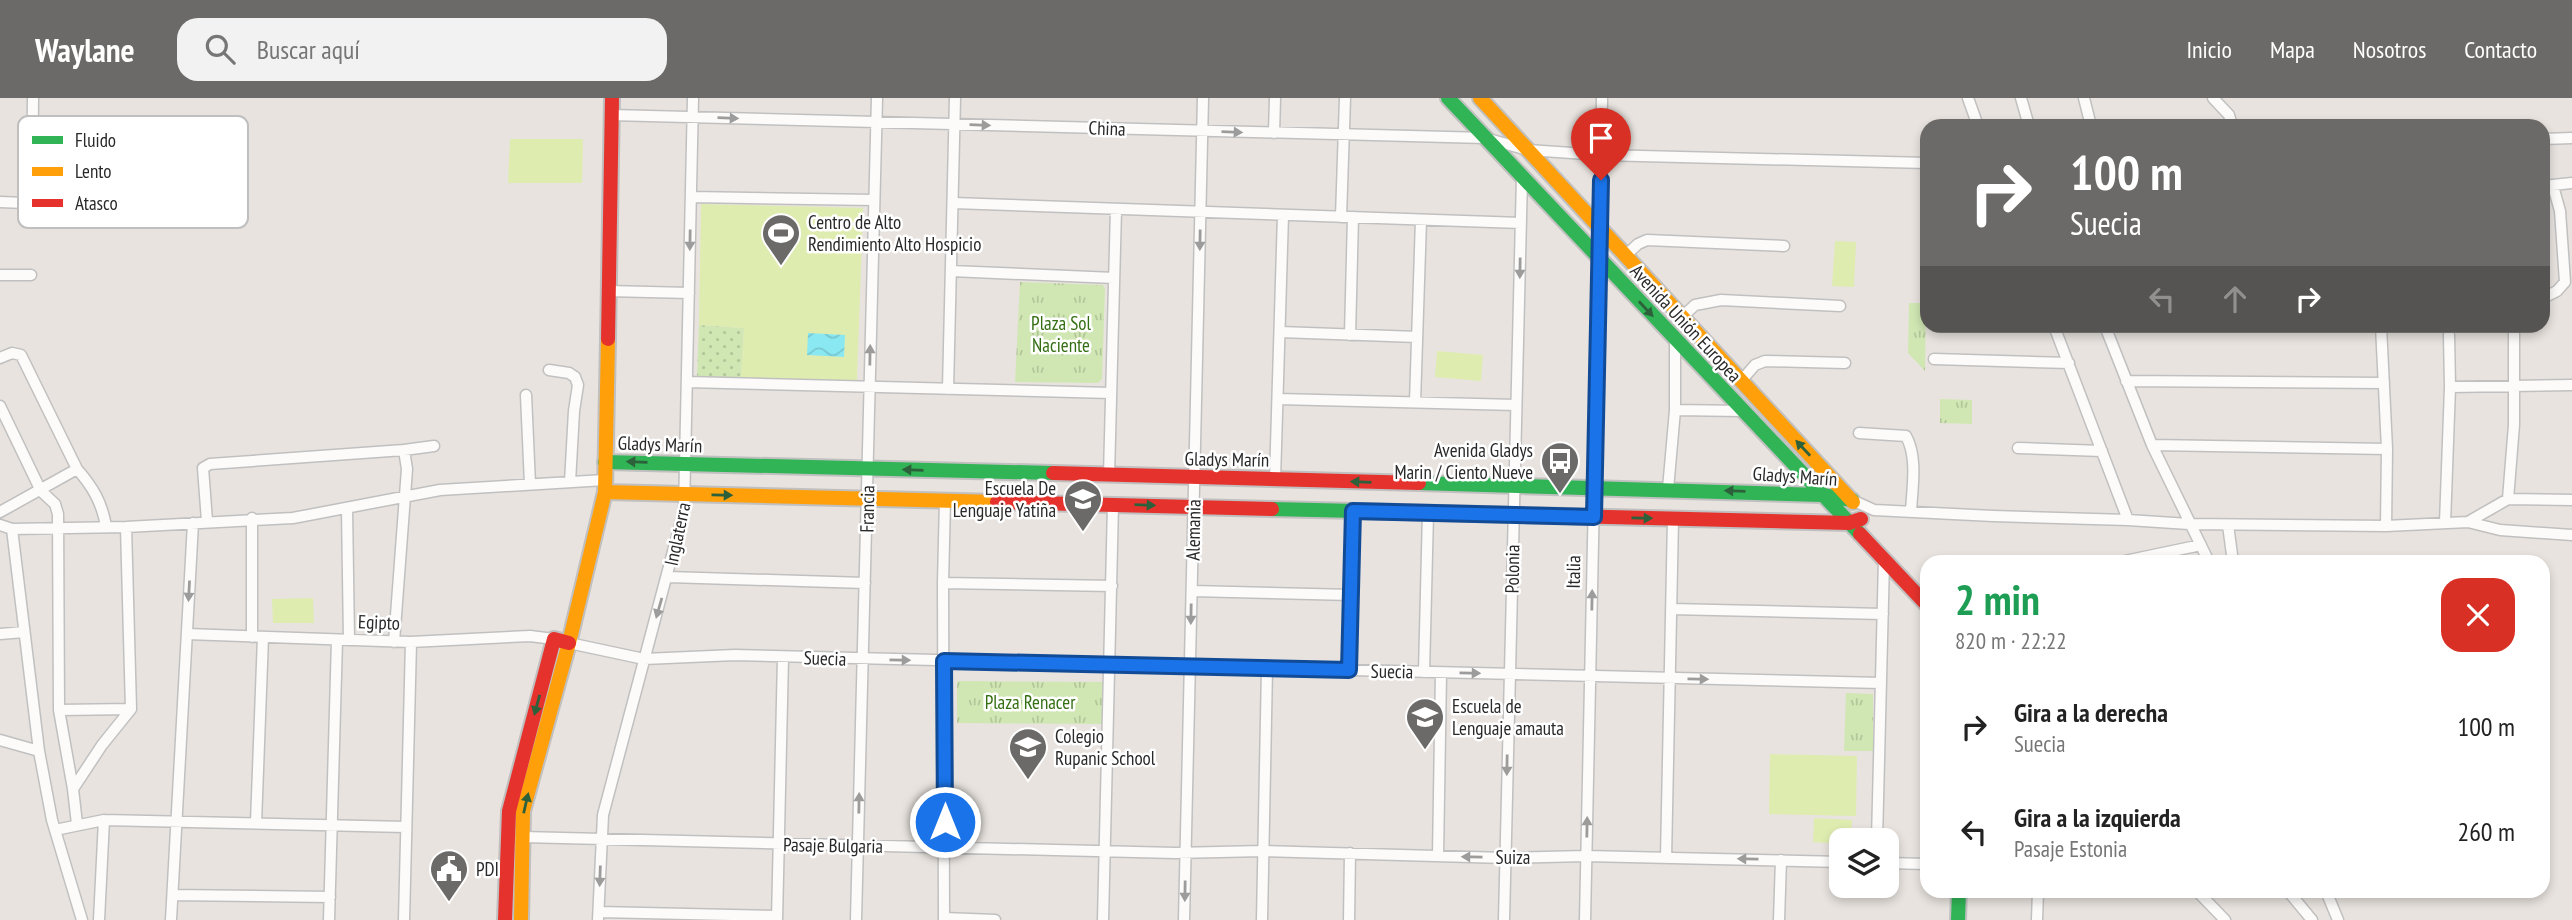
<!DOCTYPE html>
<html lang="es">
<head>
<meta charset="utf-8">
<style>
  body { margin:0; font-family:"PT Sans Narrow",sans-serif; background:#f2f2f2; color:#222; height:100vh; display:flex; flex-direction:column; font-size:26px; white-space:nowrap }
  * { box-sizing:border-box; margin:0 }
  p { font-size:23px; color:#767676 }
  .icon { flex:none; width:38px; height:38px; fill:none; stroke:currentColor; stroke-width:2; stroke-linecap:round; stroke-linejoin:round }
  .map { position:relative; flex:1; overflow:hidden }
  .panel { position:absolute; left:1920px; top:457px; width:630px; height:343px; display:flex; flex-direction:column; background:#fff; border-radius:21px; box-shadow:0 4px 10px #0003 }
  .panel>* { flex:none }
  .banner { position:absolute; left:1920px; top:21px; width:630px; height:214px; border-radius:21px; box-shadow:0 4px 10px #0003; background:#6c6a68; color:#fff; overflow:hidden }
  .controls { position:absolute; left:1829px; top:730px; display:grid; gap:14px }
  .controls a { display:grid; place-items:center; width:70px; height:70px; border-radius:14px; background:#fff; box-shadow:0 4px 10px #0003; font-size:35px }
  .pin { position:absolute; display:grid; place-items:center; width:60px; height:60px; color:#fff; margin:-72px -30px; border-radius:50% 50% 50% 0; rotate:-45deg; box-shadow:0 0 7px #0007 }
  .pin .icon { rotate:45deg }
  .me { position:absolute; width:77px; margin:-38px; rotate:0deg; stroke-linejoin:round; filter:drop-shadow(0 0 5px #0008) }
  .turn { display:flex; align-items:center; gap:24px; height:147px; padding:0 35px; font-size:32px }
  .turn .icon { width:91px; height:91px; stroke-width:2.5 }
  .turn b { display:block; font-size:49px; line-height:60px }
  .lanes { display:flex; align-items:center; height:66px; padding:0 35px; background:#0003; justify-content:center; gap:35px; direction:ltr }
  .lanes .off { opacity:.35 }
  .round { display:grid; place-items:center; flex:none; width:74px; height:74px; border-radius:21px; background:#f2f2f2 }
  .headline { display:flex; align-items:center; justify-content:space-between; height:119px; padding:0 35px }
  h1 { font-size:42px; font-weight:700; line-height:52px; color:#1e9e55 }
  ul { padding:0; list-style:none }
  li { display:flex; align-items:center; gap:21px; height:105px; padding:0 35px }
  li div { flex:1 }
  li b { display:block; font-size:26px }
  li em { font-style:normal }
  header { display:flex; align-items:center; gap:42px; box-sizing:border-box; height:98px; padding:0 35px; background:#6c6a68; color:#fff }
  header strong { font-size:33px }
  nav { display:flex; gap:38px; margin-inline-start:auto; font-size:24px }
  .search { width:490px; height:63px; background:#f2f2f2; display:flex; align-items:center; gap:18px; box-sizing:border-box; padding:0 24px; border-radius:21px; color:#767676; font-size:26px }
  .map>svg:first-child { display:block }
  .grass { fill:url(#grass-dots) }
  .park { fill:url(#park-tufts) }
  .pitch { fill:#deecb0 }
  .water { fill:url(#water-waves) }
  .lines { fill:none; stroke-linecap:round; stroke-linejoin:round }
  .street-casing { stroke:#c1c0c0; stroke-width:13 }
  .fast-casing { stroke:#c1c0c0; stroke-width:18 }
  .slow-casing { stroke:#c1c0c0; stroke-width:18 }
  .jam-casing { stroke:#c1c0c0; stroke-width:18 }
  .street { stroke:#fcfbfa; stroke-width:10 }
  .fast { stroke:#30b455; stroke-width:14 }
  .slow { stroke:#ff9f0a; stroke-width:14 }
  .jam { stroke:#e5322d; stroke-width:14 }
  .oneway { fill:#9d9c9c }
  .oneway2 { fill:#2c613b }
  .route-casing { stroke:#114b97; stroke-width:18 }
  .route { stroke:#1a73e8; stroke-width:12 }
  .labels { text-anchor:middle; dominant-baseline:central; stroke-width:5; stroke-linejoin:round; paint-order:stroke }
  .street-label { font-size:19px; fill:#292929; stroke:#fff }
  .poi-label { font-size:19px; fill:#292929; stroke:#fff; text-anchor:start }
  .park-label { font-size:19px; fill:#336e12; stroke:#fff }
  .key { fill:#fff; stroke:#bfbfbf; stroke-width:2 }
  .key-label { font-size:19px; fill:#292929 }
</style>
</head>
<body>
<header>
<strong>Waylane</strong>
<div class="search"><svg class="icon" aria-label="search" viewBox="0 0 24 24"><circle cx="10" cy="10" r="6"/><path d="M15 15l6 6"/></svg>Buscar aquí</div>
<nav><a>Inicio</a><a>Mapa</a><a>Nosotros</a><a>Contacto</a></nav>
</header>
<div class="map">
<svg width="2572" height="822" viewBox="0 0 2572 822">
  <defs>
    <pattern id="grass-dots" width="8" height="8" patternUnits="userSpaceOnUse" patternTransform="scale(1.75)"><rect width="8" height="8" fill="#d0e7b3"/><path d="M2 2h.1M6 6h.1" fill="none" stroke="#b3c69a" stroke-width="1.8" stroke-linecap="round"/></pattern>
    <pattern id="park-tufts" width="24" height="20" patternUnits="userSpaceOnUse" patternTransform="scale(1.75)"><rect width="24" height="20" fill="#d0e7b3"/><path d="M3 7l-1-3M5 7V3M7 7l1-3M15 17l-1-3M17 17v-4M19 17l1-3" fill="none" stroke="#b3c69a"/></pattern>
    <pattern id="water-waves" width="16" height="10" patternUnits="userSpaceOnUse" patternTransform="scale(1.75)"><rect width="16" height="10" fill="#8ae8f2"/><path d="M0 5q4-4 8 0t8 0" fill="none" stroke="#77c7d0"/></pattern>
  </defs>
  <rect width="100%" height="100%" fill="#e8e3de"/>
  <path class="grass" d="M699,227L744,230L741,280L697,278Z"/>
  <path class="park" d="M1020,184L1103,187L1105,191L1102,281L1098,285L1015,284Z
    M1909,205H1926L1925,273L1908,255Z
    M1940,301L1972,302V326L1940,325Z
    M957,583L1103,584V626L957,625Z
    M1846,595L1873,596V653H1844Z"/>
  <path class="pitch" d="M510,41H583L582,85H508Z
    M701,106L863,110L857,283L741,280L744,230L699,227Z
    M1835,143L1856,144L1854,189L1832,188Z
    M1437,253L1483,257L1481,283L1435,279Z
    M313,500L314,525H273L272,501Z
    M1770,656L1857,658L1856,718L1769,716Z
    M1814,720L1852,722L1851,742H1841V746L1813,744Z"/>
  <path class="water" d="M808,235L845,237L844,259L807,257Z"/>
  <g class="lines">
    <defs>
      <path id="street" d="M1968,0L1978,28
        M2021,0L2029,28
        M2084,0L2091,28
        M2213,0L2229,17L2232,28
        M611,17L1485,40L1528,52L1601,57L1927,65
        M1274,35L1275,0
        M2543,41L2572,40
        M2543,88L2572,85
        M691,99L874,102
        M0,104L25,105L32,100L33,0
        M953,105L1521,125
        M1341,119L1345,0
        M1600,131L1602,0
        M1625,158L1638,146L1647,142L1784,148
        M951,173L1114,180
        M0,177H31
        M608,193L689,195
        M2543,200L2557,193L2565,184L2560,113L2553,88
        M1682,219L1695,207L1721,202L1840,208
        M2054,228L2128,422
        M2105,228L2152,347L2209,464
        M2381,228L2387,351L2386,428
        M1280,234L1417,239
        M1350,237L1353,119
        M0,260L12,255L21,257L77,371L0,414
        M1934,261L2069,265
        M549,272L569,275L575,279L578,287L574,313L570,384
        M1741,283L1755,267L1765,263L1845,265
        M2126,283L2384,285
        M687,284L1111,295
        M2450,289L2572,287
        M948,291L955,0
        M526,297L530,386
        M1278,301L1516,307
        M1415,304L1421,122
        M0,308L41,393L55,406L58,416L59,612L73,691L77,726
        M1675,312L1742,313
        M1859,335L1906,338C1918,360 1912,390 1911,414
        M2152,347L2387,351
        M2018,350L2102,353
        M77,371C93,389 102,405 106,428
        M1109,377L1116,111
        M1275,381L1283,117
        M1668,391L1675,312V244
        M2508,401L2514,327V228
        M1852,402L1874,412L1993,418L2128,422L2189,426L2386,428L2468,424L2508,401L2572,402
        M347,411L349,542
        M207,423L203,370L210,366L404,352L434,348
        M2468,424L2500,432L2572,437
        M2445,425L2450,289L2449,237
        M0,427L12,431L126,429L293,420L440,392L605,382
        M2228,427L2233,464
        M126,429L131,611
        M12,431L39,653L52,722L82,822
        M2120,464L2201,447
        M668,479L865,485
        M943,485L1112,488
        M1192,493L1351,497
        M1671,511L1883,516
        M0,536L24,534
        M187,536L411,544L530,538L554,541
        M252,539V420
        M394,544L407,371L404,352
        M569,545L644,561L735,557L1881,585
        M1349,572L1353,413
        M1424,574L1428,415
        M59,612L131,611L102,647L73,691
        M0,642L39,653
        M256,725L263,539
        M55,732L104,722L406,729
        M522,739L1175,755L1263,753L1505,760L1586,758L1841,764
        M1877,742L1884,462
        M1438,758L1441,575
        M1666,760L1673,421
        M1886,765L1927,766
        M2197,793L2225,822
        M2288,793L2312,822
        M2326,793L2338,822
        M173,797L330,799
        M599,814L777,818
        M944,820L995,822
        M99,822L104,722
        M171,822L193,425
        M329,822L337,542
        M404,822L411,544
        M598,822L603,717L684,412L693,0
        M777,822L783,559
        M856,822L877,0
        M944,822L943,485L945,402
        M1103,822L1113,407
        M1184,822L1203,0
        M1262,822L1267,570
        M1349,822L1350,755
        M1504,822L1522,78
        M1585,822L1599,161
        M1779,822L1781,762
        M2037,822L2038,793"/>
      <path id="fast" d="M1448,0L1860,436
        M605,364L1053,375
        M1419,385L1822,397L1852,402
        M1272,411L1568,418
        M1958,822L1959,793"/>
      <path id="slow" d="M1480,0L1853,404
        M605,394L997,404
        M521,822L523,713L569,545L605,394L608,241"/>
      <path id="jam" d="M608,241L612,0
        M1053,375L1419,385
        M997,404L1272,411
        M1568,418L1849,425L1861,421
        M1860,436L1927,507
        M505,822L509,713L554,541L569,545"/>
    </defs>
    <use href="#street" class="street-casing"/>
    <use href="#fast" class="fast-casing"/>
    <use href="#slow" class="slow-casing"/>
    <use href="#jam" class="jam-casing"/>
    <use href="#street" class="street"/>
    <use href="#fast" class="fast"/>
    <use href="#slow" class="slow"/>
    <use href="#jam" class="jam"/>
  </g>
  <defs><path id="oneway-solid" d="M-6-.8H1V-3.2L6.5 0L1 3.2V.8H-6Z" transform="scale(1.75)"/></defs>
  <g class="oneway">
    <use href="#oneway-solid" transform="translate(728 20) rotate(2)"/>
    <use href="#oneway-solid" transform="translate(980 27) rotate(2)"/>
    <use href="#oneway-solid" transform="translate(1232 34) rotate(2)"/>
    <use href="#oneway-solid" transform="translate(690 142) rotate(91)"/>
    <use href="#oneway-solid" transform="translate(1200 142) rotate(91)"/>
    <use href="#oneway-solid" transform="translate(1520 170) rotate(91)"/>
    <use href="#oneway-solid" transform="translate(870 257) rotate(-89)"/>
    <use href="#oneway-solid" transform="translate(189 493) rotate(93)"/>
    <use href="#oneway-solid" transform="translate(1592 502) rotate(-89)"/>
    <use href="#oneway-solid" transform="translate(659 510) rotate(106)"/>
    <use href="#oneway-solid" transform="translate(1191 516) rotate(91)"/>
    <use href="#oneway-solid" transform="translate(900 562) rotate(1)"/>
    <use href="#oneway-solid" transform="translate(1470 575) rotate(1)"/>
    <use href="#oneway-solid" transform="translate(1698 581) rotate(1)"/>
    <use href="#oneway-solid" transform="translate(1507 667) rotate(91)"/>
    <use href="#oneway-solid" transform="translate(859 705) rotate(-89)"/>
    <use href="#oneway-solid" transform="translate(1587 729) rotate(-89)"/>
    <use href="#oneway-solid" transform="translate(1472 759) rotate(-179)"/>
    <use href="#oneway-solid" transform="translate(1748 761) rotate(-179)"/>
    <use href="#oneway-solid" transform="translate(600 778) rotate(92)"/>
    <use href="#oneway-solid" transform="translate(1185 793) rotate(91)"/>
  </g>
  <g class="oneway2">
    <use href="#oneway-solid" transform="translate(1646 211) rotate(47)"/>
    <use href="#oneway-solid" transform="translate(1803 350) rotate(-133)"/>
    <use href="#oneway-solid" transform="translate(637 364) rotate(-178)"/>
    <use href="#oneway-solid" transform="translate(913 372) rotate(-178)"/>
    <use href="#oneway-solid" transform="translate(1361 384) rotate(-178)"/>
    <use href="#oneway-solid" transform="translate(1735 393) rotate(-178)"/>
    <use href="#oneway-solid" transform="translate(722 397) rotate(1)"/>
    <use href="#oneway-solid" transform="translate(1145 407) rotate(2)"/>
    <use href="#oneway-solid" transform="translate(1642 420) rotate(1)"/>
    <use href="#oneway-solid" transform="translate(537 607) rotate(105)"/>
    <use href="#oneway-solid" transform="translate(526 705) rotate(-77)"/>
  </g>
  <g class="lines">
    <defs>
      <path id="route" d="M945,724L944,563L1349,572L1353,413L1594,419L1601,82"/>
    </defs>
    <use href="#route" class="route-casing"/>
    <use href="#route" class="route"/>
  </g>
  <defs>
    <symbol id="stadium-pin" viewBox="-11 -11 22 30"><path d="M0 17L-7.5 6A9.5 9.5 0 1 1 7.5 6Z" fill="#6c6a68" stroke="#fff"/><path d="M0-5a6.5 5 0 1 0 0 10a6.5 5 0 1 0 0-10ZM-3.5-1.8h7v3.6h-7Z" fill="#fff"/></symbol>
    <symbol id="bus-pin" viewBox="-11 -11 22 30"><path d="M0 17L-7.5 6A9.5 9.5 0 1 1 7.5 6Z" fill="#6c6a68" stroke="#fff"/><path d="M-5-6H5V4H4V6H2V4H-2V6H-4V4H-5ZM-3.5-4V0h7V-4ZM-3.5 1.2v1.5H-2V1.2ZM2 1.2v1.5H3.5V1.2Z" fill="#fff"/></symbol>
    <symbol id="school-pin" viewBox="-11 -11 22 30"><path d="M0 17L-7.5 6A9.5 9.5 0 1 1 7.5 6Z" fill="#6c6a68" stroke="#fff"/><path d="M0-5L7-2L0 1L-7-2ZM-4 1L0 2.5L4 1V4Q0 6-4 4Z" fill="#fff"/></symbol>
    <symbol id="civic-pin" viewBox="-11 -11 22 30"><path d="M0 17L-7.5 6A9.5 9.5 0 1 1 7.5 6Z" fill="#6c6a68" stroke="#fff"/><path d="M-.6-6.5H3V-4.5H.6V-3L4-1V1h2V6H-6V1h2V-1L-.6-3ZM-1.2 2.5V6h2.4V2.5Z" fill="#fff"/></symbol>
  </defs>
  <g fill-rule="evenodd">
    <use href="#stadium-pin" x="759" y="113" width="44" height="60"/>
    <use href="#bus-pin" x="1538" y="341" width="44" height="60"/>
    <use href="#school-pin" x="1061" y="379" width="44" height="60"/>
    <use href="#school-pin" x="1403" y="597" width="44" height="60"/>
    <use href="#school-pin" x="1006" y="627" width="44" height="60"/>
    <use href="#civic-pin" x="427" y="749" width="44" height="60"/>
  </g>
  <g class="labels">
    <g class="street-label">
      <text transform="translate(1107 30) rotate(2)">China</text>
      <text transform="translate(1686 225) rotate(47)">Avenida Unión Europea</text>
      <text transform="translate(660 346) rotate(2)">Gladys Marín</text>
      <text transform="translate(1227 361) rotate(1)">Gladys Marín</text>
      <text transform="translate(1795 378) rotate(4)">Gladys Marín</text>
      <text transform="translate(867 411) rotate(-89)">Francia</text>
      <text transform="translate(1193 432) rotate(-89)">Alemania</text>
      <text transform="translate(677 436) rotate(-78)">Inglaterra</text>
      <text transform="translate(1512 471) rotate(-89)">Polonia</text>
      <text transform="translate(1573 474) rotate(-89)">Italia</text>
      <text transform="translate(379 524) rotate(2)">Egipto</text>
      <text transform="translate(825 560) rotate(2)">Suecia</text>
      <text transform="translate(1392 573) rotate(1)">Suecia</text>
      <text transform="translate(833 747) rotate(1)">Pasaje Bulgaria</text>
      <text x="1513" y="759">Suiza</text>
    </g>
    <g class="poi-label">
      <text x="808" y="124">Centro de Alto<tspan x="808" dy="22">Rendimiento Alto Hospicio</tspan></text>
      <text x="1533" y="352" text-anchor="end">Avenida Gladys<tspan x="1533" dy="22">Marin / Ciento Nueve</tspan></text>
      <text x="1056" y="390" text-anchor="end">Escuela De<tspan x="1056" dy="22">Lenguaje Yatiña</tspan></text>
      <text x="1452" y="608">Escuela de<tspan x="1452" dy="22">Lenguaje amauta</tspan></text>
      <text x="1055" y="638">Colegio<tspan x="1055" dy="22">Rupanic School</tspan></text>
      <text x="476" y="771">PDI</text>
    </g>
    <g class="park-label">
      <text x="1061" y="225">Plaza Sol<tspan x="1061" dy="22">Naciente</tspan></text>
      <text x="1030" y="604">Plaza Renacer</text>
    </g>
  </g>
  <rect x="18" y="18" width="230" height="112" rx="10" class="key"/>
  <rect x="32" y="38" width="31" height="8" fill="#30b455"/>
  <rect x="32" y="69" width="31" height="9" fill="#ff9f0a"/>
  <rect x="32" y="101" width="31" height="8" fill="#e5322d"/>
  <g class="key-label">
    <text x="75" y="49">Fluido</text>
    <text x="75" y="80">Lento</text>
    <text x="75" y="112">Atasco</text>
  </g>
</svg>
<div class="controls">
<a><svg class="icon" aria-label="layers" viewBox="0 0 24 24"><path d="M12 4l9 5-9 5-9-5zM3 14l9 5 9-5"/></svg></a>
</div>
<div class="pin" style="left:1601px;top:82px;background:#d93025"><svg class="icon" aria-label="arrive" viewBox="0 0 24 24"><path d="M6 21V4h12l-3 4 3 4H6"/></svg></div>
<svg class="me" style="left:945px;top:724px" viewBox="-20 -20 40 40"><circle r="17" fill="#1a73e8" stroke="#fff" stroke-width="3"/><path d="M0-11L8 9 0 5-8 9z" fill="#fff"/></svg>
<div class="banner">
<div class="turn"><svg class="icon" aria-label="right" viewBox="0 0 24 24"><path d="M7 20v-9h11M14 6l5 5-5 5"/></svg><div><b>100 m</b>Suecia</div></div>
<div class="lanes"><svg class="icon off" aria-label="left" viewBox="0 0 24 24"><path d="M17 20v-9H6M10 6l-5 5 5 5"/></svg><svg class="icon off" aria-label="ahead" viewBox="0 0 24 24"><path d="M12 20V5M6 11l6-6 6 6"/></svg><svg class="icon" aria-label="right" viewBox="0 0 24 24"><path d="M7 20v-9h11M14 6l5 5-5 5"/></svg></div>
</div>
<section class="panel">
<div class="headline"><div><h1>2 min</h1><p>820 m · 22:22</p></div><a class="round" style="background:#d93025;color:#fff"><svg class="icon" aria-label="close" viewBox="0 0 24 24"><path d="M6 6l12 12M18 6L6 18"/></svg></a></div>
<ul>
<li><svg class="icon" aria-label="right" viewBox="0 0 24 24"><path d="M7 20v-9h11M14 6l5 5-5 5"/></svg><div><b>Gira a la derecha</b><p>Suecia</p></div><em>100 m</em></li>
<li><svg class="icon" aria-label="left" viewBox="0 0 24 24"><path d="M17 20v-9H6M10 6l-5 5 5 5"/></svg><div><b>Gira a la izquierda</b><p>Pasaje Estonia</p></div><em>260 m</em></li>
</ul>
</section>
</div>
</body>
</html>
